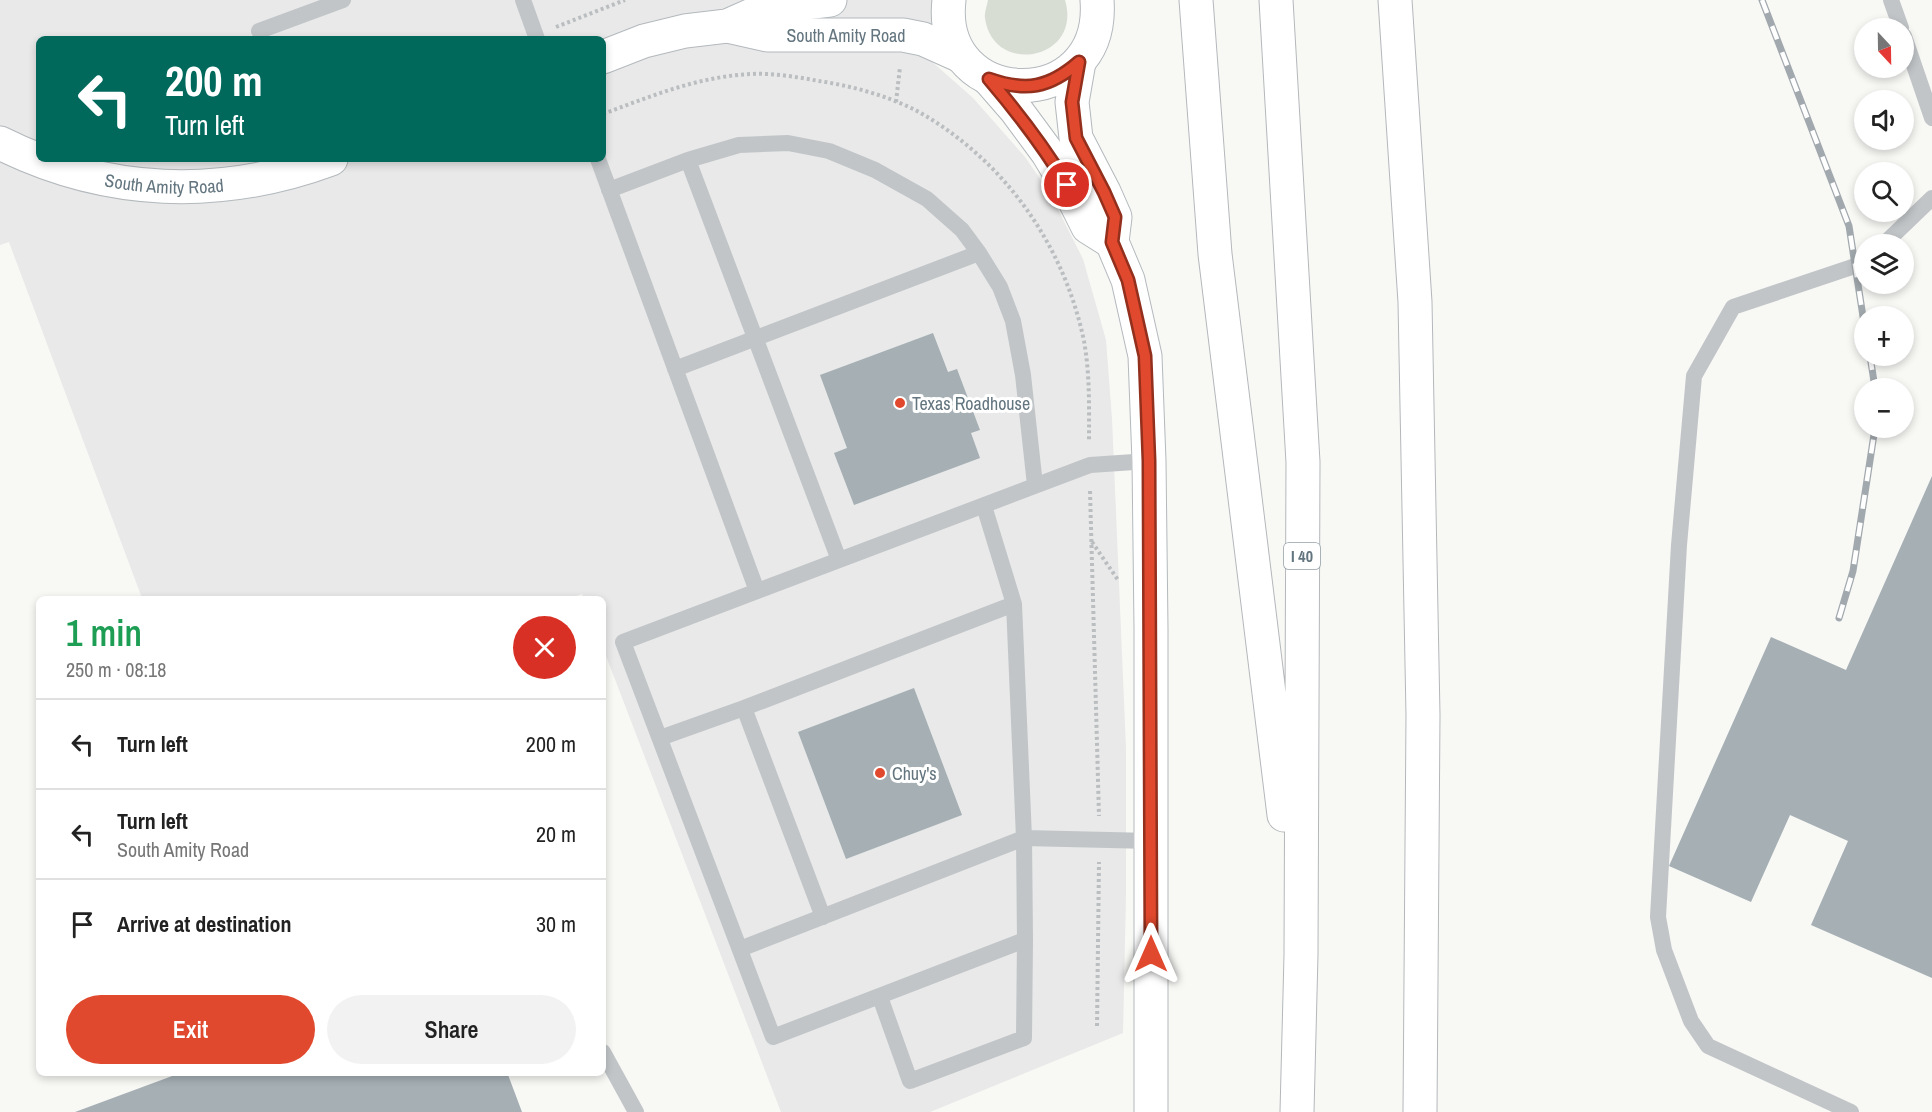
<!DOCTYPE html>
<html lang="en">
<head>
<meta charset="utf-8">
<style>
  body { margin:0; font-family:"Archivo Narrow",sans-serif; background:#f2f2f2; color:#222; height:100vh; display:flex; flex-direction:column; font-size:22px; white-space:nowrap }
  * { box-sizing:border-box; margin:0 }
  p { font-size:20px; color:#767676 }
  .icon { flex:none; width:33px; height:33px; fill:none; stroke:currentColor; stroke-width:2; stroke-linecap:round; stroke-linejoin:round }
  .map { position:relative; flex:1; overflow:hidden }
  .panel { position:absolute; left:36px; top:596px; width:570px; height:480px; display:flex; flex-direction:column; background:#fff; border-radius:9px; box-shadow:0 3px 9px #0003 }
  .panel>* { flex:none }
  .top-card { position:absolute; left:36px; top:36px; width:570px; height:126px; border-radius:9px; box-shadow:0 3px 9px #0003; background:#00695c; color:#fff; overflow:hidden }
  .needle { width:39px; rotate:158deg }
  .tools { position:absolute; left:1854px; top:18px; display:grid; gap:12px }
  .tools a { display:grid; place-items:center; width:60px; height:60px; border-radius:50%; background:#fff; box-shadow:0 3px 9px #0003; font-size:30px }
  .pin { position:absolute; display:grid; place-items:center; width:51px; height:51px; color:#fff; margin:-26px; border:3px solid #fff; border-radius:50%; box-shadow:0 2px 6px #0007 }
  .me { position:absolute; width:66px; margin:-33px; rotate:0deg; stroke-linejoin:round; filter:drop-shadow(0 0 4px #0008) }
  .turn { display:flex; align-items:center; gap:21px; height:126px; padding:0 30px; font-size:27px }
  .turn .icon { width:78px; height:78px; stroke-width:2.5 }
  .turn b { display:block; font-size:42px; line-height:51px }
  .round { display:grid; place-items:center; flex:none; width:63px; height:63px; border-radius:32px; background:#f2f2f2 }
  .head { display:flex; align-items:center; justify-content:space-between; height:102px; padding:0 30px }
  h1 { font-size:36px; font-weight:600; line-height:45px; color:#1e9e55 }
  .primary-button { display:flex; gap:12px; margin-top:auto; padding:12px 30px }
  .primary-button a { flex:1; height:69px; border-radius:36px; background:#e0492d; color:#fff; font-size:24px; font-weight:600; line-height:69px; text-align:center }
  .primary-button a+a { background:#f2f2f2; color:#222 }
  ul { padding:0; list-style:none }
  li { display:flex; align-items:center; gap:18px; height:90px; padding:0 30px; border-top:2px solid #e0e0e0 }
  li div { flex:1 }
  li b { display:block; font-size:22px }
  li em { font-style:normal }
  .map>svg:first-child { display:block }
  .built { fill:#e8e9e8; fill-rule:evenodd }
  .green { fill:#d8ddd4 }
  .building { fill:#a5afb4 }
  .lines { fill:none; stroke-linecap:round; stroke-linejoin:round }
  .secondary-casing { stroke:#b3b9bd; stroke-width:35 }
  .motorway-casing { stroke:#b4b8bb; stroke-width:35 }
  .path { stroke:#bbbec0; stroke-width:4; stroke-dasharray:3 3; stroke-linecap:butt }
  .service { stroke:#c1c5c8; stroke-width:16 }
  .secondary { stroke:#fff; stroke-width:33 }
  .motorway { stroke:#fff; stroke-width:33 }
  .rail-casing { stroke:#a2a9ae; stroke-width:7 }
  .rail { stroke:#fff; stroke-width:4.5; stroke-dasharray:14; stroke-linecap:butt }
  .route-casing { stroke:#922f1d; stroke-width:15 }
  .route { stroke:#e0492d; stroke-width:10 }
  .poi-dot { fill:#e0492d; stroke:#fff; stroke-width:2 }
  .labels { text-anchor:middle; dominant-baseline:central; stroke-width:6; stroke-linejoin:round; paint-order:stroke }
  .shield { fill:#fff; stroke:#929ea5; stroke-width:1.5 }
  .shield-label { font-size:16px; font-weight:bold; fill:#63757f }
  .street-label { font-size:18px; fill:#63757f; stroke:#fff }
  .poi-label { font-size:18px; fill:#63757f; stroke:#fff; text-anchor:start }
</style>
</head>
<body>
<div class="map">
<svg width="1932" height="1112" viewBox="0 0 1932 1112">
  <rect width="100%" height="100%" fill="#f8f8f5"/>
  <path class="built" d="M0,0H934L930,60L973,98L1025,157L1049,192L1083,259L1106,340L1112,419L1126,749V892L1123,1033L930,1112H781L603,648V598H584L582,594L570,598H142L9,242L0,245ZM39,39H603V159H39Z"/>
  <path class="green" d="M988,0H1065C1083,60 993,77 985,18C984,13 987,6 988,0Z"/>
  <path class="building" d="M933,333L948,372L957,369L980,430L971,433L980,458L854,505L834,453L847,448L820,375Z
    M1932,476V978L1811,925L1848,841L1790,815L1751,902L1669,866L1771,637L1846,670Z
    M914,688L962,815L846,859L798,732Z
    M183,1072H507L522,1112H75Z"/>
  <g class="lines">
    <defs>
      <g id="secondary">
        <path d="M949,0C936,112 1106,116 1097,0"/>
        <path id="s1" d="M727,26L767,35H903L923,39L961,56"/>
        <path d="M603,57L644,41L685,31L727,26L770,7L830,0"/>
        <path d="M1079,62L1072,102L1076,138L1104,192L1115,217L1112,242L1128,280L1145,356L1149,461L1151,628V1112"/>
        <path d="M989,79L1016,110L1047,152L1067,185L1088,227L1112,242"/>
        <path id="s2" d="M0,143C106,196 220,200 331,159"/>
      </g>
      <path id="motorway" d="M1196,0L1215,254L1284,815
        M1276,0L1303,462L1301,955L1297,1112
        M1395,0L1415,302L1423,715L1420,1112"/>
    </defs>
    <use href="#secondary" class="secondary-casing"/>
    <use href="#motorway" class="motorway-casing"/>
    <path class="path" d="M556,27L625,0
      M896,102L900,67
      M603,114C651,96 700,76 752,74C774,73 797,77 819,81C852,86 889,96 919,112C1005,161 1064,245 1084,341C1090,374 1089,408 1089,441
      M1090,491L1099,816
      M1092,542L1118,580
      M1097,1026L1099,862"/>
    <path class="service" d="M523,0L537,39
      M1891,0L1901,28
      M259,31L343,0
      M1904,36L1932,118
      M598,159L757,591
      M609,190L688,160L839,560
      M1884,244L1932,198
      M979,253L1000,287L1013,321L1023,375L1035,485
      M675,369L979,253L962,230L927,199L875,170L829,151L788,143L739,145L688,160
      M744,708L1014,604
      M660,738L744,708L823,917
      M1025,940L1024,838L1151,841
      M740,949L1024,838L1014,604L984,506
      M880,997L910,1081L1024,1038L1025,940L773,1037L623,642L1090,465L1149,461
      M603,1052L636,1112
      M1851,1112L1708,1046L1691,1021L1664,950L1658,917L1679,545L1694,376L1733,307L1855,266L1864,259"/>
    <use href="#secondary" class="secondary"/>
    <use href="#motorway" class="motorway"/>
    <defs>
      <path id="rail" d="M1762,0L1849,226L1864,323
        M1870,356L1875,388
        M1839,618L1853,571L1875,428"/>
    </defs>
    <use href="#rail" class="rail-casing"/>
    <use href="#rail" class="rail"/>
  </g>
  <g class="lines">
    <defs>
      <path id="route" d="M1067,185C1044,147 1018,113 989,79C1026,92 1049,88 1079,62L1072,102L1076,138L1104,192L1115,217L1112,242L1128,280L1145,356L1149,461L1151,954"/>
    </defs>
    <use href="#route" class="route-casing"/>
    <use href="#route" class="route"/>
  </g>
  <g class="poi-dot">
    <circle cx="900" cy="403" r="6"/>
    <circle cx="880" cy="773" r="6"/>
  </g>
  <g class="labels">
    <rect class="shield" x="1284" y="543" width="36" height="26" rx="4.5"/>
    <g class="shield-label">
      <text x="1302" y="556">I 40</text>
    </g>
    <g class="street-label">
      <text stroke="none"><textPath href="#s1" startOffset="120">South Amity Road</textPath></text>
      <text stroke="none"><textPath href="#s2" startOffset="171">South Amity Road</textPath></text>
    </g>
    <g class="poi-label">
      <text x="912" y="403">Texas Roadhouse</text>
      <text x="892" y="773">Chuy's</text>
    </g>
  </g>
</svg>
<div class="tools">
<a><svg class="needle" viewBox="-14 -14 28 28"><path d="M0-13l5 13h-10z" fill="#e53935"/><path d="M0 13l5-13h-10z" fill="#767676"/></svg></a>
<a><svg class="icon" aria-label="sound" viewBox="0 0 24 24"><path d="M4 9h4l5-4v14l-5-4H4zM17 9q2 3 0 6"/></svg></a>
<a><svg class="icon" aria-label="search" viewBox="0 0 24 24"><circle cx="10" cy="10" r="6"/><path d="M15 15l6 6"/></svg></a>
<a><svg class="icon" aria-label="layers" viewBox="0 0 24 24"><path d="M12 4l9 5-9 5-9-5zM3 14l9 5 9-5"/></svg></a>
<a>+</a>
<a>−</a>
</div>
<div class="pin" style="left:1067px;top:185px;background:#d93025"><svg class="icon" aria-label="arrive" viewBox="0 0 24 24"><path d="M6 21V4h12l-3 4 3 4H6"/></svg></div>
<svg class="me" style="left:1151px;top:954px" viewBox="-20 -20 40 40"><path d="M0-17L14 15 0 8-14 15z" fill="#e0492d" stroke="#fff" stroke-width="4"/></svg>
<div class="top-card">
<div class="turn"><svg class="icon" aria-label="left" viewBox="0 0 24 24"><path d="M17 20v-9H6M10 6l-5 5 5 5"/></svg><div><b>200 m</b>Turn left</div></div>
</div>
<section class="panel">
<div class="head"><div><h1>1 min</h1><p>250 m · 08:18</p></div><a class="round" style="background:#d93025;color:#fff"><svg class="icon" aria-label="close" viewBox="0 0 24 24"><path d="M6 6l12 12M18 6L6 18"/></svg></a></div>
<ul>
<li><svg class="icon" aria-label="left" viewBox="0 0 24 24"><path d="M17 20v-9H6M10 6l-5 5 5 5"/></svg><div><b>Turn left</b></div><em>200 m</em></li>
<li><svg class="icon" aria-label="left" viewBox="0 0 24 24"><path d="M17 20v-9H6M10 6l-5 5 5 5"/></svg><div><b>Turn left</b><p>South Amity Road</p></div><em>20 m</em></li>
<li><svg class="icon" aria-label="arrive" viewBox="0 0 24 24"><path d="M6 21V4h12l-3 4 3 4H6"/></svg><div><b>Arrive at destination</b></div><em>30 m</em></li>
</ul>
<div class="primary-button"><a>Exit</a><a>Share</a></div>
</section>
</div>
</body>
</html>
